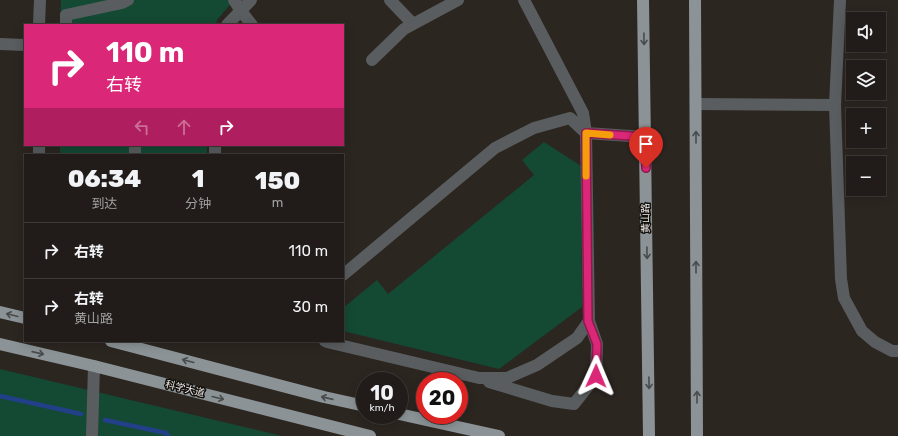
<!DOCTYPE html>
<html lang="zh">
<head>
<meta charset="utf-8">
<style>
  body { margin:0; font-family:Rubik,"Noto Sans SC",sans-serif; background:#2d2926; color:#f1f3f6; height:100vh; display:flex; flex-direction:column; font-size:15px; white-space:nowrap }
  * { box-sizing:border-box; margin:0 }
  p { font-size:13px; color:#a2a1a2 }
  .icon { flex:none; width:22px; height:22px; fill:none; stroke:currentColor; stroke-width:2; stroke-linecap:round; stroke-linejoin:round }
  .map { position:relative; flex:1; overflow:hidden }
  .sheet { position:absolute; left:24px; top:154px; width:320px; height:188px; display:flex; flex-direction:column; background:#211c19; border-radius:0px; box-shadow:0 2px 10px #0003,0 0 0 1px #3e3a38 }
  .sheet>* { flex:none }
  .hud { position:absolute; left:24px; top:24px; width:320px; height:122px; border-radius:0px; box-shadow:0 2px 10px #0003,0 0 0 1px #3e3a38; background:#db2777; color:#fff; overflow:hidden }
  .fabs { position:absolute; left:846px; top:12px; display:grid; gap:8px }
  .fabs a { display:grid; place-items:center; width:40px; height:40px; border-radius:0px; background:#211c19; box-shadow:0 2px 10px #0003,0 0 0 1px #3e3a38; font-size:20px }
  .speed { position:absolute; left:356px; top:372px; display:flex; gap:8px; font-size:20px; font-weight:700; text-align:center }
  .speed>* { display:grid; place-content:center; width:52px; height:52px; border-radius:50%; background:#211c19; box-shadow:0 2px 10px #0003,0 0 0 1px #3e3a38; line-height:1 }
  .speed small { font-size:10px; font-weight:400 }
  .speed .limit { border:6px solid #d22; background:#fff; color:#111 }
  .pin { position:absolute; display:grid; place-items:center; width:34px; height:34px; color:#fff; margin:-41px -17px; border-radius:50% 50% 50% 0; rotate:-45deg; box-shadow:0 0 4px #0007 }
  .pin .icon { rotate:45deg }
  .me { position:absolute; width:44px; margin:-22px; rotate:1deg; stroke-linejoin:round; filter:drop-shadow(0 0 3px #0008) }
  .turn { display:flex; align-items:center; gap:14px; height:84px; padding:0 16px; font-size:18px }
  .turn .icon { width:52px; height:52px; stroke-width:2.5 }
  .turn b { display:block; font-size:28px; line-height:34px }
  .lanes { display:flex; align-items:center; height:38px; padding:0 16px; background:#0003; justify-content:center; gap:20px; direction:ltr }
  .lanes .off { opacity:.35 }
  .eta { display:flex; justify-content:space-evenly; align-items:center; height:68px; text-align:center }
  .eta b { font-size:24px; font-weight:800; line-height:28px }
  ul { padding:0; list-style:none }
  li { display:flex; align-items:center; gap:12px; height:56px; padding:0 16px; border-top:1px solid #3e3a38 }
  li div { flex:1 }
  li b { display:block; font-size:15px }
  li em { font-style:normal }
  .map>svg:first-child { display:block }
  .green { fill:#144934 }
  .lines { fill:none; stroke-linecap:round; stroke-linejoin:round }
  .stream { stroke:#214088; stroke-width:4.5 }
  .minor { stroke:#5a5d5f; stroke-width:12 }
  .major { stroke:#8b9397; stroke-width:12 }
  .oneway { stroke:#484b4b }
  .route-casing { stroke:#8e194d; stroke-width:10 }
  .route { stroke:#db2777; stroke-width:7 }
  .slow { stroke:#f59e0b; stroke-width:7 }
  .labels { text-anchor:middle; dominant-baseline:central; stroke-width:3; stroke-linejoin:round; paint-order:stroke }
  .street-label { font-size:10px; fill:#f2edea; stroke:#12100d }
</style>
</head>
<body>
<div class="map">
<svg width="898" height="436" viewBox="0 0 898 436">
  <rect width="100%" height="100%" fill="#2c2621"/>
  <path class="green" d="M61,0H234L217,20L216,25H60Z
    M544,142L581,166L582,307L499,369L343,331V308L377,280L388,294L534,175L522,160Z
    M60,145H207V155H60Z
    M0,369L282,436H0Z"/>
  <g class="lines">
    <path class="stream" d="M0,396L81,414
      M105,420L166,433L168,436"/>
    <path class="minor" d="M234,0L241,11L252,25
      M390,0L413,24
      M840,0L835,105L841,279L844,298L862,331L875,342L892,351H898
      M39,25L40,0
      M66,25V15L122,3L128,0
      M227,25L251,0
      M0,44L25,45
      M372,60L404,29L458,0
      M696,104L835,105
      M135,145V155
      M215,145V155
      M39,155V145
      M343,275L495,148L534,128L570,118L586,133L645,137
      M325,341L327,342L479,378H507L537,365L577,338L589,321L586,133L583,113L524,0
      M489,382L552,401L574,404L596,376L597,344L589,321
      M92,436L94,366"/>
    <path class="major" d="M643,0L649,436
      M695,0L697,436
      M0,312L25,318
      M111,341L324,397L365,406
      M0,344L94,366L370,436
      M399,414L499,436"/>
  </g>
  <defs><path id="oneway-shaft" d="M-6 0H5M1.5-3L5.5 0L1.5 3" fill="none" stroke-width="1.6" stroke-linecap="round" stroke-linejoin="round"/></defs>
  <g class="oneway">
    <use href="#oneway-shaft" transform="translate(644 39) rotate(89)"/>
    <use href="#oneway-shaft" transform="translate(696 137) rotate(-90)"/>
    <use href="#oneway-shaft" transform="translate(647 253) rotate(89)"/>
    <use href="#oneway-shaft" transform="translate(696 267) rotate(-90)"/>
    <use href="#oneway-shaft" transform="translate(12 315) rotate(-166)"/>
    <use href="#oneway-shaft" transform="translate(38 353) rotate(13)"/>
    <use href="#oneway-shaft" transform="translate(188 361) rotate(-165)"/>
    <use href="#oneway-shaft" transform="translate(649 383) rotate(89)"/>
    <use href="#oneway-shaft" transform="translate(697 397) rotate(-90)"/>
    <use href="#oneway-shaft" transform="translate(218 398) rotate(14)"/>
    <use href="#oneway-shaft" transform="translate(327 398) rotate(-167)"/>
  </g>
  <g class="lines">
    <defs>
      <path id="route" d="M596,376L597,344L588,321L586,133L645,137L646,168"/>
    </defs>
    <use href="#route" class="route-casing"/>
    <use href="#route" class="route"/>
    <path class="slow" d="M586,176V133L610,135"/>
  </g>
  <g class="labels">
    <g class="street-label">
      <text transform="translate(646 218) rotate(-91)">黄山路</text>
      <text transform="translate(185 389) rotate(14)">科学大道</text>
    </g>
  </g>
</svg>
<div class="fabs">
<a><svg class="icon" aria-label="sound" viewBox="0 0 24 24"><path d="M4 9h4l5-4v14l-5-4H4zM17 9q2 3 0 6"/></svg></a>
<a><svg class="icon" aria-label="layers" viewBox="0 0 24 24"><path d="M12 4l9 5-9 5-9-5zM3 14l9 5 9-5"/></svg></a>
<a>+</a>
<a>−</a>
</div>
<div class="speed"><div>10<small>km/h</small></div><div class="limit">20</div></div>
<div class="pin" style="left:646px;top:168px;background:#d93025"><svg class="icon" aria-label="arrive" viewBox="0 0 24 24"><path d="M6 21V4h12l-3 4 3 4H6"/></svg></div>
<svg class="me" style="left:596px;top:376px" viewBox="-20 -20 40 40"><path d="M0-17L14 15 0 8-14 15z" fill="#db2777" stroke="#fff" stroke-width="4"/></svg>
<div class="hud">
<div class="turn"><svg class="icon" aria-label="right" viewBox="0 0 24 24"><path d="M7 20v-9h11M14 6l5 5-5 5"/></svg><div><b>110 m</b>右转</div></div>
<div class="lanes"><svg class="icon off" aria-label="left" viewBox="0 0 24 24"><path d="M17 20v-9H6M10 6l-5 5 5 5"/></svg><svg class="icon off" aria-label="ahead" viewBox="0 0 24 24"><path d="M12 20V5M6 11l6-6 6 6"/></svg><svg class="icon" aria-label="right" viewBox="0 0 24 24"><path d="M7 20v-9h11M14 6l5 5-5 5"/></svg></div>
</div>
<section class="sheet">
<div class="eta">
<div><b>06:34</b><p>到达</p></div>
<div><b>1</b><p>分钟</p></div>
<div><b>150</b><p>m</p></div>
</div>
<ul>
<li><svg class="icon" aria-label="right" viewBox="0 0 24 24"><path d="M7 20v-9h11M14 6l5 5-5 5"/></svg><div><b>右转</b></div><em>110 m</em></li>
<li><svg class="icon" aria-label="right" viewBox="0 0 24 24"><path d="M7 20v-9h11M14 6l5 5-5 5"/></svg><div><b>右转</b><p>黄山路</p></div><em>30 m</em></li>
</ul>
</section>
</div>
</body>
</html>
